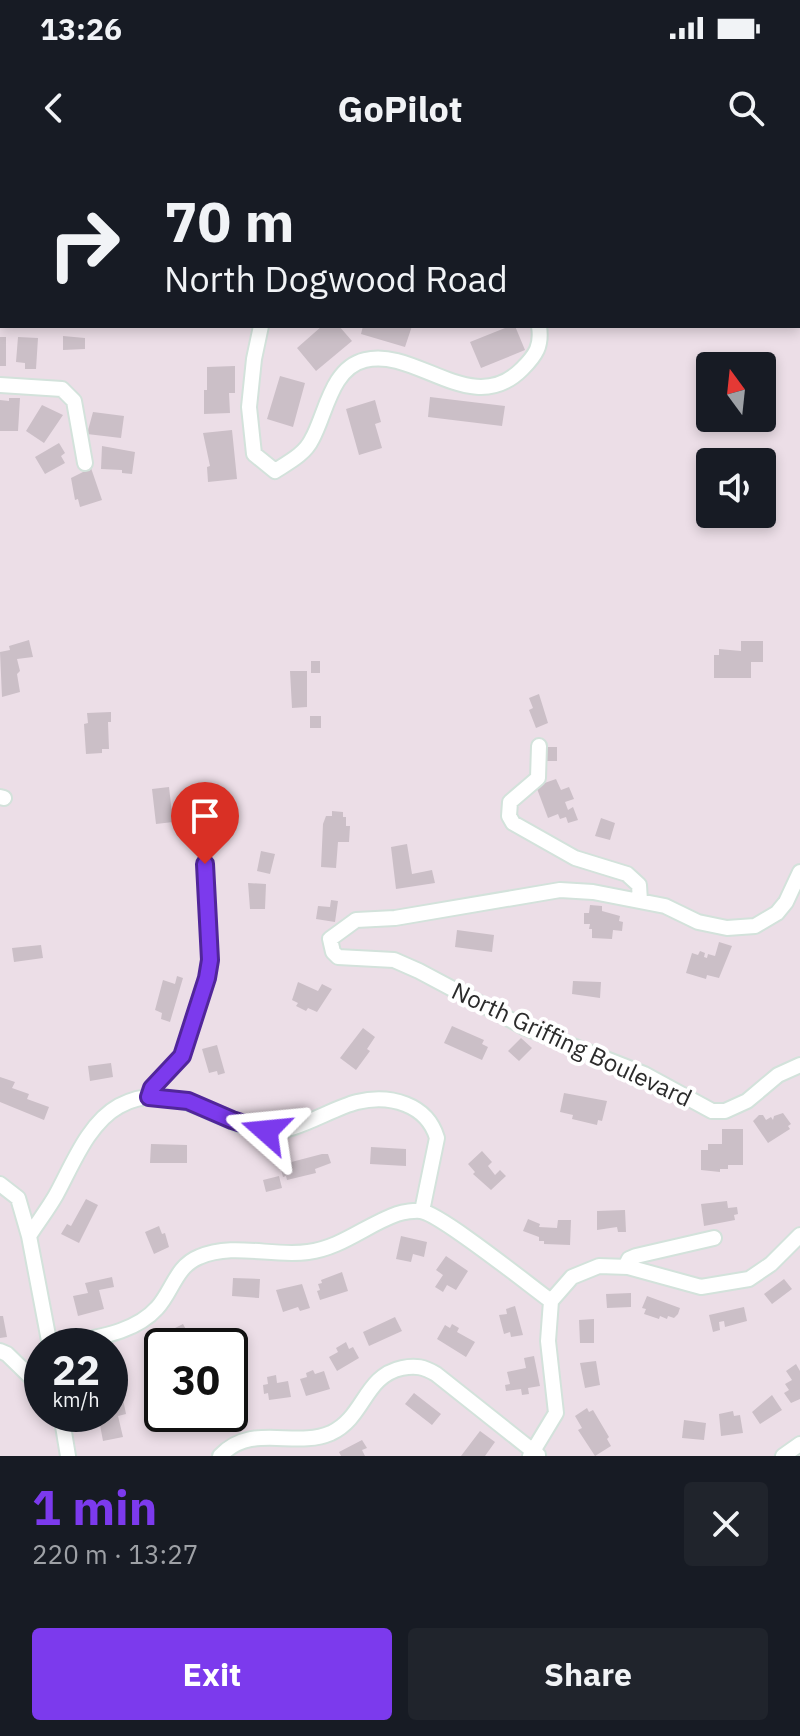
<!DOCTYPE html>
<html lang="en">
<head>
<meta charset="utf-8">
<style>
  body { margin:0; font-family:"IBM Plex Sans",sans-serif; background:#20242c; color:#f1f3f6; height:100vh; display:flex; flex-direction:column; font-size:30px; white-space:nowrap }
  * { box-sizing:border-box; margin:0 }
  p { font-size:26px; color:#9ea1a6 }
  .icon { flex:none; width:44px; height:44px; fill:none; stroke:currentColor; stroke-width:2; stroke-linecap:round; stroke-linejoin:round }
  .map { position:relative; height:1296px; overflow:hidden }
  .drawer { display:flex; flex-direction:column; background:#171b24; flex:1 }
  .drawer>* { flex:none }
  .guide { position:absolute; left:0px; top:0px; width:800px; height:168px; box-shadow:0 4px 12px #0003; background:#171b24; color:#f1f3f6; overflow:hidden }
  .needle { width:52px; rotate:345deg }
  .controls { position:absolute; left:696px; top:192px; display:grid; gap:16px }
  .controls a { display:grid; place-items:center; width:80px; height:80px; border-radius:8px; background:#171b24; box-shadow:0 4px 12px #0003; font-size:40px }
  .speed { position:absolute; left:24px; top:1168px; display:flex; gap:16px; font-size:40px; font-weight:700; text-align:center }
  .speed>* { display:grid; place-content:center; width:104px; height:104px; border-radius:50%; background:#171b24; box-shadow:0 4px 12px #0003; line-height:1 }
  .speed small { font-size:20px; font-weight:400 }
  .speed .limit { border:4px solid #111; border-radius:12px; background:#fff; color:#111 }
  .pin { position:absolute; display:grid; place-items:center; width:68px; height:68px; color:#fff; margin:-82px -34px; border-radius:50% 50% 50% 0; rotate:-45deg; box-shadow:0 0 8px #0007 }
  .pin .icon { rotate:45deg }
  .me { position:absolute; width:88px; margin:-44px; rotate:288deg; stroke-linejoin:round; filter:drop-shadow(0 0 6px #0008) }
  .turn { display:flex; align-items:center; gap:28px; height:168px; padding:0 32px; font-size:36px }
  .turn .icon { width:104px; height:104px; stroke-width:2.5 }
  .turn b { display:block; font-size:56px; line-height:68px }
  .round { display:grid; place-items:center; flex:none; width:84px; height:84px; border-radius:8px; background:#20242c }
  .summary { display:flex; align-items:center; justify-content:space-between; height:136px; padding:0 32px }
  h1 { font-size:48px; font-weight:700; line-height:60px; color:#7c3aed }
  .action { display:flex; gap:16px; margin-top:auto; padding:16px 32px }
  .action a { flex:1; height:92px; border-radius:8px; background:#7c3aed; color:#fff; font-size:32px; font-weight:700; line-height:92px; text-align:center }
  .action a+a { background:#20242c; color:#f1f3f6 }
  .status { display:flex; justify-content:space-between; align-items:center; height:56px; padding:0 40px; background:#171b24; direction:ltr }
  .status svg { height:22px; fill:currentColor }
  header { display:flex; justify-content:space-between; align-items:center; height:104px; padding:0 32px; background:#171b24; font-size:36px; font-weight:700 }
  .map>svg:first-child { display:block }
  .building { fill:#cbbfc7 }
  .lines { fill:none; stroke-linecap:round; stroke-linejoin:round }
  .minor-casing { stroke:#d3e2db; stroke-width:18 }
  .minor { stroke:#fff; stroke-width:14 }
  .route-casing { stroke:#51269a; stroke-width:20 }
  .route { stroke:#7c3aed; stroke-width:14 }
  .labels { text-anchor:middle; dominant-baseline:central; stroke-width:8; stroke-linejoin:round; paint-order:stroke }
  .street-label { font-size:24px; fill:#2b2b2b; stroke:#fff }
</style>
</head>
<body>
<div class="status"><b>13:26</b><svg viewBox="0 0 49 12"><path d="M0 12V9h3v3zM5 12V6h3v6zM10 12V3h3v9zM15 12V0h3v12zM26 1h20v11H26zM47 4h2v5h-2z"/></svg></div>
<header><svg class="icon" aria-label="back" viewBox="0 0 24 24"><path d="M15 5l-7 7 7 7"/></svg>GoPilot<svg class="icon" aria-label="search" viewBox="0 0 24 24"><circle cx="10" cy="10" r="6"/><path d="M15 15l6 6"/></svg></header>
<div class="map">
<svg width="800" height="1296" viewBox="0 0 800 1296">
  <rect width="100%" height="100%" fill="#ecdee7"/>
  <path class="building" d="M322,166H339L352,181L316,211L297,188Z
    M363,166H412L405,187L361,174Z
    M510,166H515L525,190L481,208L470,182Z
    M63,176L85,178V189L63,190Z
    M0,177H6V206H0Z
    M18,177L38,178L36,209H25V203L16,202Z
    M235,206V233H229L230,253L204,254V230H207V207Z
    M280,216L305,223L293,267L267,259Z
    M430,237L505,246L502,266L428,257Z
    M9,238H20L18,271H0V240L9,241Z
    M375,240L381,262L375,264L382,288L359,295L346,249Z
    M42,245L63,255L44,283L26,271Z
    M93,252L124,256L121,278L87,274Z
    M232,270L237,319L208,322L207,307L210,306L203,273Z
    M59,283L65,293L61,296L65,303L45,314L35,297Z
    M102,286L135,292L132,314L122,313V310L101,309Z
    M91,308L102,340L80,347L78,339L75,340L71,318Z
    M29,480L33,497L17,499L20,511L17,514L20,532L2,537L0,492L10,490L9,486Z
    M741,481H763V502H751V518H714V495H719V489L741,491Z
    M311,501H320V513H311Z
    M290,511H307V547L292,548Z
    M539,534L548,563L536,568L529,550L533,548L529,538Z
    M111,552V562H108L109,589H102V593L86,594L84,564L88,563L87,553Z
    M310,556H321V568H310Z
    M544,587H557V601H544Z
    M556,619L561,630L569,627L574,639L565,642L568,650L573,647L578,660L568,663L566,657L560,659L558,654L548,658L536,626Z
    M169,627L173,662L156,664L152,629Z
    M332,651L343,652V657H346V666H350L349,682H338L336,708L321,707L323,664L326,656H332Z
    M601,658L615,663L610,680L595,676Z
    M407,684L412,714L432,710L435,723L396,729L391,687Z
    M261,691L275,694L270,714L257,711Z
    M248,723L266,724L265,749H250Z
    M331,740L338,741L335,762L316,759L318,746L330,747Z
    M590,745L602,746V751L620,756L619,761L623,762L622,771L613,770L612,779L592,778V769H589L590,764H584V753H589Z
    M457,770L494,775L492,792L455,787Z
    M719,782L732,786L719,818L707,815L706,819L686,813L692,793L698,795L700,791L705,793L704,797L707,798L708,794L715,796Z
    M41,785L43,798L14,802L12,788Z
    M177,816L183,818L170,862L161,859L162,853L155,850L163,820L175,824Z
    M573,821L601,822L600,838L572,834Z
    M298,822L318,831L322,824L332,829L317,852L308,848L306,851L296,846L298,843L292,840Z
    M452,866L484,880L482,884L488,887L482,900L444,883Z
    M363,868L375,877L367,889L370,891L356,910L340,898Z
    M521,878L532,888L519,901L508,891Z
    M217,885L225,913L218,915L217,911L209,913L202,889Z
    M111,903L113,917L90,921L88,906Z
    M0,917L15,922L12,928L29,934L27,939L49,947L44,960L0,942Z
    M564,933L607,941L602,961L598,960L597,965L572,959L573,955L560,952Z
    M783,953L791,964L788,966L790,969L768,983L753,961L759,955H763L766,960L771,957L773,960L774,956Z
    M722,969H743V1005H728V1009H720V1012L701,1010V990H708V984H722Z
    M151,984L187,985V1003H150Z
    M371,987L406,989V1006L370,1004Z
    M482,991L492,1002L488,1006L495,1015L500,1010L506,1016L491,1030L473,1014L475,1012L468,1004Z
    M322,994H328L331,1003L315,1009L316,1013L287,1020L286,1016L283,1017L280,1005Z
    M279,1016L282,1028L266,1032L263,1020Z
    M86,1039L98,1045L79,1083L61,1074L67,1064L71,1066Z
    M727,1041L728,1048L737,1047L738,1054L734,1055L735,1060L704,1066L701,1044Z
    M625,1050L626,1072H618L617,1067L597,1070V1051Z
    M528,1059L540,1064L539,1067L557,1068L558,1060H571L570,1085L544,1084V1081H539V1077L523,1071Z
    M159,1066L162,1074L165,1073L169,1087L154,1094L145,1072Z
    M401,1076L427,1082L424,1097L413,1094L411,1102L396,1099Z
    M446,1096L468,1111L456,1130L447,1125L443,1132L435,1127L443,1115L436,1110Z
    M342,1112L348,1131L320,1140L317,1131L320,1130L318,1124L322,1123L321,1120Z
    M112,1117L114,1127L99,1130L104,1149L78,1156L73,1136L88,1133L85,1123Z
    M233,1118L260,1119L259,1138L232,1136Z
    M784,1119L792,1129L772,1144L764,1134Z
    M302,1124L310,1148L300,1151L298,1147L283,1152L276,1130Z
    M631,1133V1147L607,1148L606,1134Z
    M647,1136L680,1148L678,1154L674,1158L668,1156L667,1159L660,1156L659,1159L644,1154L646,1149L642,1148Z
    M515,1146L523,1175L511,1177L510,1172L504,1174L499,1155L507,1154L506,1149Z
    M744,1147L747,1161L725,1167L724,1161L719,1162L720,1170L713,1172L709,1155Z
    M0,1156H3L7,1177L0,1178Z
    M395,1157L402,1171L369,1186L363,1172Z
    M594,1159V1183H580L579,1160Z
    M183,1164L189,1175L175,1182L169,1171Z
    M452,1164L459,1168L457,1172L475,1182L466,1197L437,1179L445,1165L450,1168Z
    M346,1182L349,1189L353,1187L359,1198L337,1211L329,1197L338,1192L336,1188Z
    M534,1196L540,1226L528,1228L529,1234L522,1235L521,1229L506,1231L505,1225L510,1224L507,1212L526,1208L524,1198Z
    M596,1201L600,1225L585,1228L580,1203Z
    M796,1204L800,1211V1239L791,1243L784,1233L789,1230L785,1224L792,1220L786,1211Z
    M313,1210L315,1214L324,1211L330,1229L306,1236L300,1219L307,1217L306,1213Z
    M276,1215L277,1223L288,1221L291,1237L269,1240L268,1233L264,1234L263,1225L268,1224L267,1217Z
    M414,1233L441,1254L432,1265L405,1244Z
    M772,1235L782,1250L760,1264L752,1252Z
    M123,1239L126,1254L118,1256L123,1277L103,1281L98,1254H110V1241Z
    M587,1248L589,1252L593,1250L609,1277L607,1279L611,1286L595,1296L578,1270L582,1268L575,1256Z
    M733,1251L734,1256L740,1255L743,1273L721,1276L719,1254Z
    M684,1260L706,1263L704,1280L682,1278Z
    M480,1271L495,1282L485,1296H461Z
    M362,1280L367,1288L362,1290L365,1296H341L339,1292Z"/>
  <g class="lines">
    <defs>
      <path id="minor" d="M396,0L399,2
        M189,2L190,0
        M267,2L269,0
        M435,2L437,0
        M0,41L2,43
        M0,86L2,88
        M261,166L254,199L249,247L254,294L275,311C289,302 305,294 312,279C326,254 331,208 365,200C416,187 472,259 522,209C536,195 542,186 539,166
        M0,225L62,229L74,241L85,303
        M539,586L538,618L510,642L509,656L513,663L575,698L627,714L639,725L640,741
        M0,637L4,638
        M800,712L786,742L777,753L755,766L727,768L698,762L665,746L593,732L560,730L395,758L356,760L330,779L333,792L338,797L394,800L419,811L524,867L644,914L712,951H725L747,941L778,915L800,905
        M149,937L152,928L182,896L207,818L210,800L205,704
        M0,1024L18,1038L29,1076L50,1186
        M29,1076C38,1062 48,1049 56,1035C72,1006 88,963 119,946C173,917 213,963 264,971C293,975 329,949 357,942C390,934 427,944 437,978L422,1051
        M625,1107L629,1099L636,1096L714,1078
        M56,1186C89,1178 133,1175 157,1148C172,1132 176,1106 199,1097C233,1082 272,1097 308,1092C341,1088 366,1065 397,1054C403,1052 415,1050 421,1051C441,1054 529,1125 551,1141
        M0,1191L7,1194L42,1228
        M61,1254L68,1296
        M220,1296C252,1262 294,1289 331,1273C365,1257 364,1216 402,1208C416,1205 424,1207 436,1214L538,1295
        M530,1296L556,1253L548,1181L551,1141L572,1117L599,1106L628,1107L701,1127L749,1119L771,1104L800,1075
        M783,1296L800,1284"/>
    </defs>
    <use href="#minor" class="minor-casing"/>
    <use href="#minor" class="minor"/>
  </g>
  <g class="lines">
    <defs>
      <path id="route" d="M205,704L210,800L207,818L182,896L152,928L149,937L188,941L232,960L266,971"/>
    </defs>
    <use href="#route" class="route-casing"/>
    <use href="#route" class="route"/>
  </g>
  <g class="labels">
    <g class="street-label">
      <text transform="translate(572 884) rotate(25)">North Griffing Boulevard</text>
    </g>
  </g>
</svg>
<div class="controls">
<a><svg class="needle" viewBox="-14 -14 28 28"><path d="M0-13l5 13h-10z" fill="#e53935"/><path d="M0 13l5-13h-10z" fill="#9ea1a6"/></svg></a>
<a><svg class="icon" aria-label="sound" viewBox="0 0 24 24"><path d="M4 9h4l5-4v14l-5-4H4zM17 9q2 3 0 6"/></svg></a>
</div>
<div class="speed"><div>22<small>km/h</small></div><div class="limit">30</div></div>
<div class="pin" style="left:205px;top:704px;background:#d93025"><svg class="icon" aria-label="arrive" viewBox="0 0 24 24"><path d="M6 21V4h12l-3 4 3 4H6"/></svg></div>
<svg class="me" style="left:266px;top:971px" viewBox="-20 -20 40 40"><path d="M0-17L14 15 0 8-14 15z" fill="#7c3aed" stroke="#fff" stroke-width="4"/></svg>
<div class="guide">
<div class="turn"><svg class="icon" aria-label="right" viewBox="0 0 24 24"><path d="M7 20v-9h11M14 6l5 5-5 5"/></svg><div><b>70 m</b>North Dogwood Road</div></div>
</div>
</div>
<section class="drawer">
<div class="summary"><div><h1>1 min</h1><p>220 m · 13:27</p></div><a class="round"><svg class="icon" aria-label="close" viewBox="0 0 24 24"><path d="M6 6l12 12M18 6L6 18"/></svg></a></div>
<div class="action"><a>Exit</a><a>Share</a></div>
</section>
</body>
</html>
